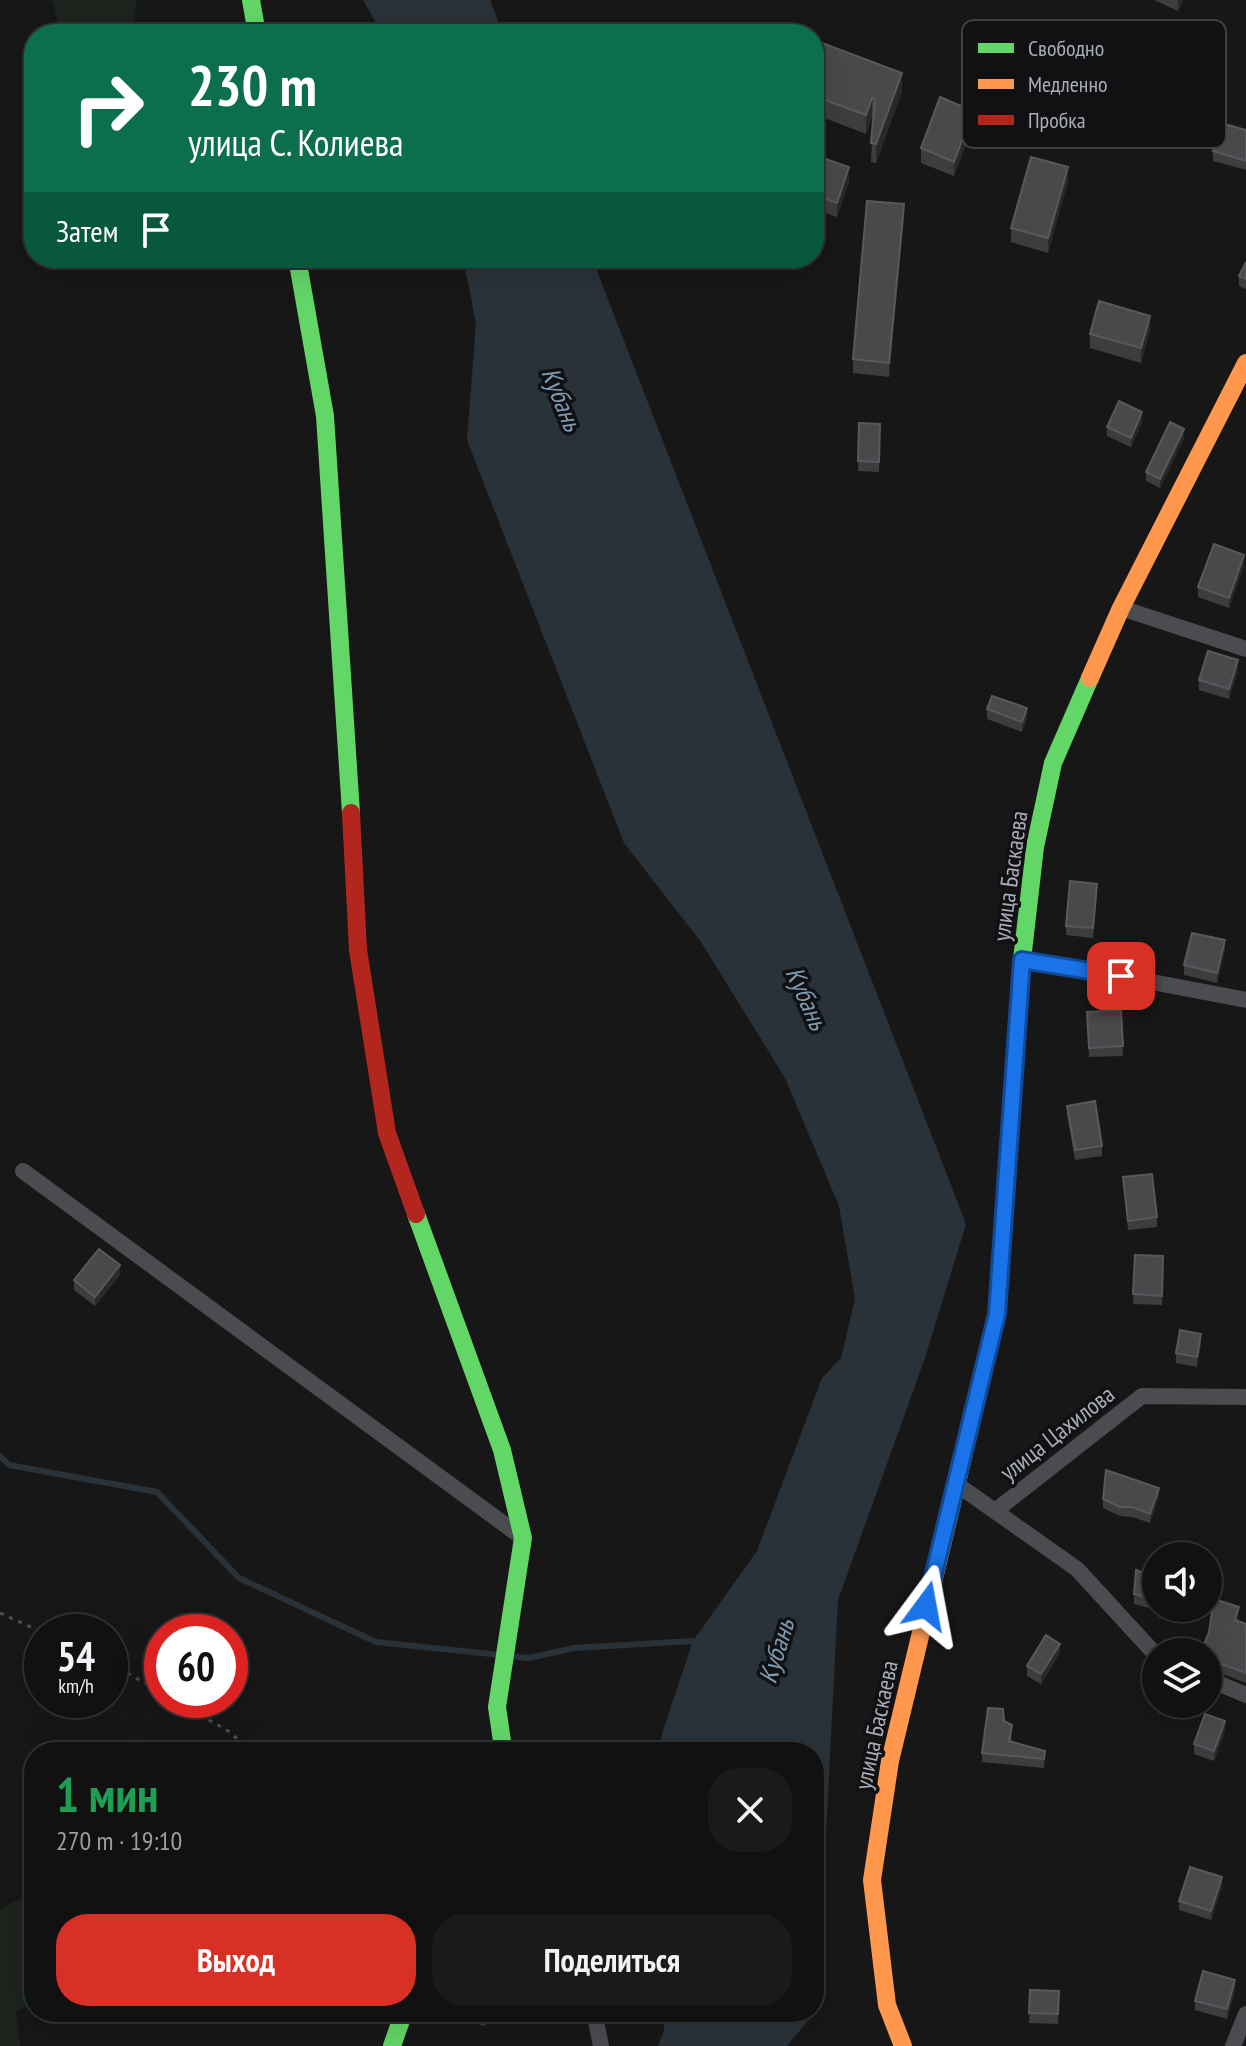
<!DOCTYPE html>
<html lang="ru">
<head>
<meta charset="utf-8">
<style>
  body { margin:0; font-family:"PT Sans Narrow",sans-serif; background:#1a1a1a; color:#f1f3f6; height:100vh; display:flex; flex-direction:column; font-size:30px; white-space:nowrap }
  * { box-sizing:border-box; margin:0 }
  p { font-size:26px; color:#9c9d9f }
  .icon { flex:none; width:44px; height:44px; fill:none; stroke:currentColor; stroke-width:2; stroke-linecap:round; stroke-linejoin:round }
  .map { position:relative; flex:1; overflow:hidden }
  .side { position:absolute; left:24px; top:1742px; width:800px; height:280px; display:flex; flex-direction:column; background:#111; border-radius:32px; box-shadow:0 8px 32px #0002,0 0 0 2px #303131 }
  .side>* { flex:none }
  .guide { position:absolute; left:24px; top:24px; width:800px; height:244px; border-radius:32px; box-shadow:0 8px 32px #0002,0 0 0 2px #303131; background:#0b6e4f; color:#fff; overflow:hidden }
  .controls { position:absolute; left:1142px; top:1542px; display:grid; gap:16px }
  .controls a { display:grid; place-items:center; width:80px; height:80px; border-radius:50%; background:#111; box-shadow:0 8px 32px #0002,0 0 0 2px #303131; font-size:40px }
  .speed { position:absolute; left:24px; top:1614px; display:flex; gap:16px; font-size:40px; font-weight:700; text-align:center }
  .speed>* { display:grid; place-content:center; width:104px; height:104px; border-radius:50%; background:#111; box-shadow:0 8px 32px #0002,0 0 0 2px #303131; line-height:1 }
  .speed small { font-size:20px; font-weight:400 }
  .speed .limit { border:12px solid #d22; background:#fff; color:#111 }
  .pin { position:absolute; display:grid; place-items:center; width:68px; height:68px; color:#fff; margin:-34px; border-radius:16px; box-shadow:0 4px 12px #0006 }
  .me { position:absolute; width:88px; margin:-44px; rotate:13deg; stroke-linejoin:round; filter:drop-shadow(0 0 6px #0008) }
  .turn { display:flex; align-items:center; gap:28px; height:168px; padding:0 32px; font-size:36px }
  .turn .icon { width:104px; height:104px; stroke-width:2.5 }
  .turn b { display:block; font-size:56px; line-height:68px }
  .then { display:flex; align-items:center; height:76px; padding:0 32px; background:#0003; gap:16px; font-size:30px }
  .round { display:grid; place-items:center; flex:none; width:84px; height:84px; border-radius:32px; background:#1a1a1a }
  .head { display:flex; align-items:center; justify-content:space-between; height:136px; padding:0 32px }
  h1 { font-size:48px; font-weight:600; line-height:60px; color:#1e9e55 }
  .cta { display:flex; gap:16px; margin-top:auto; padding:16px 32px }
  .cta a { flex:1; height:92px; border-radius:32px; background:#d93025; color:#fff; font-size:32px; font-weight:600; line-height:92px; text-align:center }
  .cta a+a { background:#1a1a1a; color:#f1f3f6 }
  .map>svg:first-child { display:block }
  .green { fill:#1d241e }
  .water { fill:#2a3239 }
  .lines { fill:none; stroke-linecap:round; stroke-linejoin:round }
  .stream { stroke:#2a3239; stroke-width:6 }
  .path { stroke:#4d4e52; stroke-width:3; stroke-dasharray:4 6; stroke-linecap:butt }
  .street { stroke:#4b4c50; stroke-width:16 }
  .fast { stroke:#63d668; stroke-width:18 }
  .slow { stroke:#ff974d; stroke-width:18 }
  .jam { stroke:#b3261e; stroke-width:18 }
  .wall { fill:#3d3d3f }
  .shaded-wall { fill:#29292a }
  .building { fill:#49494c; stroke:#58595d; stroke-width:2 }
  .route-casing { stroke:#114b97; stroke-width:20 }
  .route { stroke:#1a73e8; stroke-width:14 }
  .labels { text-anchor:middle; dominant-baseline:central; stroke-width:7; stroke-linejoin:round; paint-order:stroke }
  .street-label { font-size:24px; fill:#a8adb8; stroke:#111113 }
  .water-label { font-size:26px; font-style:italic; fill:#7f9bb3; stroke:#111113 }
  .key { fill:#111113; stroke:#3e4045; stroke-width:2 }
  .key-label { font-size:22px; fill:#a8adb8 }
</style>
</head>
<body>
<div class="map">
<svg width="1246" height="2046" viewBox="0 0 1246 2046">
  <rect width="100%" height="100%" fill="#171717"/>
  <path class="green" d="M52,0H136L135,20L111,34H61Z
    M34,1892V2002L16,2011L20,2046H0V1909Z"/>
  <path class="water" d="M363,0H490L503,34H382Z
    M463,258H592L966,1224L925,1358L838,1600L817,2010L787,2046H658L664,2031V2012H814V1752H660L662,1733L693,1641L757,1551L822,1378L841,1358L855,1299L839,1206L785,1078L701,942L624,843L467,440L476,323Z"/>
  <g class="lines">
    <path class="stream" d="M0,1456L9,1465L157,1492L239,1578L376,1642L529,1658L574,1648L693,1641L700,1645"/>
    <path class="path" d="M0,1613L42,1632
      M110,1663L162,1693
      M174,1700L230,1732L251,1752"/>
    <path class="street" d="M1121,608L1246,649
      M1022,960L1089,970L1246,1000
      M23,1171L523,1538
      M955,1483L1077,1569L1156,1655
      M995,1511L1142,1396L1246,1397
      M1208,1679L1246,1695
      M594,2012L601,2046
      M1233,2046L1246,2014"/>
    <path class="fast" d="M251,0L257,34
      M297,258L325,416L351,813
      M416,1214L502,1450L523,1538L497,1707L503,1748L502,1752
      M949,1516L997,1314L1022,960L1035,847L1053,763L1090,678
      M392,2046L404,2012"/>
    <path class="slow" d="M1090,678L1121,608L1246,363
      M903,2046L887,2005L872,1880L890,1761L949,1516"/>
    <path class="jam" d="M351,813L358,950L387,1133L416,1214"/>
  </g>
  <path class="wall" d="M1154,0H1183L1178,11Z
    M814,40L902,92L876,163L871,162L873,117H872L866,134L814,114Z
    M973,125L954,176L921,163V148Z
    M1246,130V170L1213,161V151Z
    M814,155L849,182L837,217L814,209Z
    M1068,181L1048,253L1011,242V228Z
    M904,218L889,377L853,373V359Z
    M1246,262V289L1239,286V276Z
    M1150,330L1141,363L1090,348V334Z
    M1142,422L1131,447L1107,436V427Z
    M859,423L880,424L879,472L858,471Z
    M1184,438L1160,488L1146,481V472Z
    M1244,565L1229,608L1198,597V587Z
    M1238,670L1229,699L1199,690V680Z
    M987,709L1027,718L1022,732L987,719Z
    M1097,893L1093,938L1066,935V926Z
    M1225,950L1217,983L1184,975V965Z
    M1121,1010L1123,1056L1089,1057L1087,1012Z
    M1067,1106L1102,1146V1156L1075,1160L1067,1115Z
    M1123,1177L1157,1217V1227L1128,1230Z
    M1135,1255L1163,1256L1162,1305L1133,1304Z
    M120,1275L95,1306L74,1290V1280Z
    M1201,1343L1197,1367L1176,1363V1353Z
    M1159,1497L1150,1523L1132,1517L1120,1516L1103,1508V1499Z
    M1156,1577V1608H1177L1175,1615L1134,1604V1594Z
    M1239,1617L1238,1621L1246,1624V1683L1208,1668V1652Z
    M1060,1653L1041,1684L1027,1676V1666Z
    M1004,1721L1012,1735L1011,1741L1045,1751L1044,1768L982,1762V1753Z
    M1225,1731L1214,1761L1194,1754V1744Z
    M1222,1887L1211,1920L1179,1910V1901Z
    M1030,1990L1059,1991L1058,2024L1029,2023Z
    M1235,1990L1227,2019L1195,2010V2001Z
    M448,2012H489L485,2026L448,2016Z"/>
  <path class="shaded-wall" d="M1178,0H1183L1178,11Z
    M902,73V92L876,163V144Z
    M872,98V117L866,134V115Z
    M973,111V125L954,176V162Z
    M849,167V182L837,217V203Z
    M1068,167V181L1048,253V238Z
    M904,204V218L889,377V363Z
    M1150,316V330L1141,363V348Z
    M1142,412V422L1131,447V438Z
    M1184,429V438L1160,488V479Z
    M1244,555V565L1229,608V598Z
    M1238,660V670L1229,699V689Z
    M1027,708V718L1022,732V722Z
    M1225,940V950L1217,983V973Z
    M120,1265V1275L95,1306V1297Z
    M1201,1334V1343L1197,1367V1357Z
    M1159,1488V1497L1150,1523V1514Z
    M1060,1644V1653L1041,1684V1674Z
    M1225,1721V1731L1214,1761V1751Z
    M1222,1877V1887L1211,1920V1911Z
    M1235,1980V1990L1227,2019V2009Z
    M487,2012H489L485,2026V2017Z"/>
  <path class="building" d="M814,40L902,73L876,144L871,143L875,99L872,98L866,115L814,96Z
    M940,97L973,111L954,162L921,148Z
    M1221,123L1246,130V161L1213,151Z
    M814,155L849,167L837,203L814,195Z
    M1031,157L1068,167L1048,238L1011,228Z
    M867,201L904,204L889,363L853,359Z
    M1246,262V279L1239,276Z
    M1099,301L1150,316L1141,348L1090,334Z
    M1119,401L1142,412L1131,438L1107,427Z
    M1170,422L1184,429L1160,479L1146,472Z
    M859,423L880,424L879,462L858,461Z
    M1214,544L1244,555L1229,598L1198,587Z
    M1208,651L1238,660L1229,689L1199,680Z
    M992,696L1027,708L1022,722L987,709Z
    M1070,881L1097,884L1093,928L1066,926Z
    M1192,933L1225,940L1217,973L1184,965Z
    M1121,1010L1123,1046L1089,1048L1087,1012Z
    M1095,1101L1102,1146L1075,1150L1067,1106Z
    M1152,1174L1157,1217L1128,1221L1123,1177Z
    M99,1249L120,1265L95,1297L74,1280Z
    M1135,1255L1163,1256L1162,1296L1133,1294Z
    M1180,1330L1201,1334L1197,1357L1176,1353Z
    M1106,1470L1159,1488L1150,1514L1132,1507H1120L1103,1499Z
    M1136,1570L1156,1577V1600L1134,1594Z
    M1214,1599L1239,1607L1235,1620L1246,1624V1673L1208,1659V1652H1201L1209,1632Z
    M1046,1635L1060,1644L1041,1674L1027,1666Z
    M988,1708L1003,1709L1004,1721L1012,1725L1009,1741L1045,1751L1044,1759L982,1753Z
    M1205,1714L1225,1721L1214,1751L1194,1744Z
    M1190,1867L1222,1877L1211,1911L1179,1901Z
    M1203,1971L1235,1980L1227,2009L1195,2001Z
    M1030,1990L1059,1991L1058,2014L1029,2013Z
    M469,2012H487L485,2017Z"/>
  <g class="lines">
    <defs>
      <path id="route" d="M926,1606L997,1314L1022,960L1121,976"/>
    </defs>
    <use href="#route" class="route-casing"/>
    <use href="#route" class="route"/>
  </g>
  <g class="labels">
    <g class="street-label">
      <text transform="translate(1010 876) rotate(-82)">улица Баскаева</text>
      <text transform="translate(1057 1433) rotate(-38)">улица Цахилова</text>
      <text transform="translate(876 1725) rotate(-78)">улица Баскаева</text>
    </g>
    <g class="water-label">
      <text transform="translate(562 399) rotate(68)">Кубань</text>
      <text transform="translate(807 998) rotate(66)">Кубань</text>
      <text transform="translate(776 1651) rotate(-73)">Кубань</text>
    </g>
  </g>
  <rect x="962" y="20" width="264" height="128" rx="12" class="key"/>
  <rect x="978" y="43" width="36" height="10" fill="#63d668"/>
  <rect x="978" y="79" width="36" height="10" fill="#ff974d"/>
  <rect x="978" y="115" width="36" height="10" fill="#b3261e"/>
  <g class="key-label">
    <text x="1028" y="56">Свободно</text>
    <text x="1028" y="92">Медленно</text>
    <text x="1028" y="128">Пробка</text>
  </g>
</svg>
<div class="controls">
<a><svg class="icon" aria-label="sound" viewBox="0 0 24 24"><path d="M4 9h4l5-4v14l-5-4H4zM17 9q2 3 0 6"/></svg></a>
<a><svg class="icon" aria-label="layers" viewBox="0 0 24 24"><path d="M12 4l9 5-9 5-9-5zM3 14l9 5 9-5"/></svg></a>
</div>
<div class="speed"><div>54<small>km/h</small></div><div class="limit">60</div></div>
<div class="pin" style="left:1121px;top:976px;background:#d93025"><svg class="icon" aria-label="arrive" viewBox="0 0 24 24"><path d="M6 21V4h12l-3 4 3 4H6"/></svg></div>
<svg class="me" style="left:926px;top:1606px" viewBox="-20 -20 40 40"><path d="M0-17L14 15 0 8-14 15z" fill="#1a73e8" stroke="#fff" stroke-width="4"/></svg>
<div class="guide">
<div class="turn"><svg class="icon" aria-label="right" viewBox="0 0 24 24"><path d="M7 20v-9h11M14 6l5 5-5 5"/></svg><div><b>230 m</b>улица С. Колиева</div></div>
<div class="then">Затем<svg class="icon" aria-label="arrive" viewBox="0 0 24 24"><path d="M6 21V4h12l-3 4 3 4H6"/></svg></div>
</div>
<section class="side">
<div class="head"><div><h1>1 мин</h1><p>270 m · 19:10</p></div><a class="round"><svg class="icon" aria-label="close" viewBox="0 0 24 24"><path d="M6 6l12 12M18 6L6 18"/></svg></a></div>
<div class="cta"><a>Выход</a><a>Поделиться</a></div>
</section>
</div>
</body>
</html>
